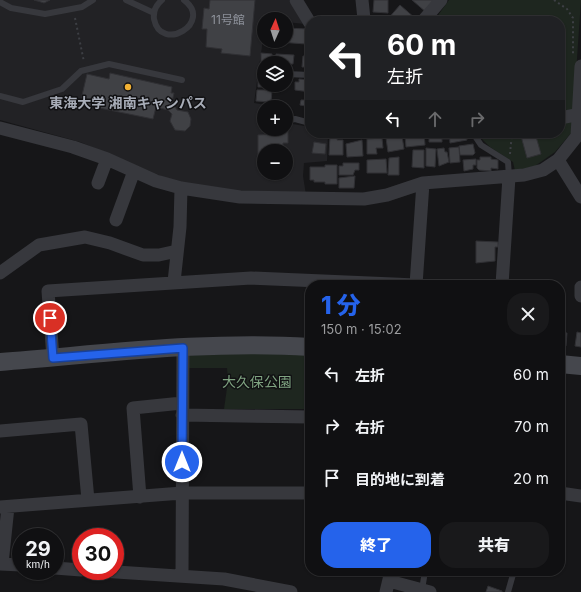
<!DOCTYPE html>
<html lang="ja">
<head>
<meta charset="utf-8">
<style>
  body { margin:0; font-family:Inter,"Noto Sans JP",sans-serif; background:#19191b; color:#f1f3f6; height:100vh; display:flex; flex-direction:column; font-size:15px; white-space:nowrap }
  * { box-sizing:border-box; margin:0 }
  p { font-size:13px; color:#9c9d9f }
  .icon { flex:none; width:22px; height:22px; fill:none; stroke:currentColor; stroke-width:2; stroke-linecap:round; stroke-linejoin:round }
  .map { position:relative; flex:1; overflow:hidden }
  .sheet { position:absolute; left:305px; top:280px; width:260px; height:296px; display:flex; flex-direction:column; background:#101012; border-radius:16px; box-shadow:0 1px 3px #0004,0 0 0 1px #303032 }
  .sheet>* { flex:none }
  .hud { position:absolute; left:305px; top:16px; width:260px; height:122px; border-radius:16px; box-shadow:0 1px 3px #0004,0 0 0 1px #303032; background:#202124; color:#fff; overflow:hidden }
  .needle { width:26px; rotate:3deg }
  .fabs { position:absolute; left:257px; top:12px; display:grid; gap:8px }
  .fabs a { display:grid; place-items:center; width:36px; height:36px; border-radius:50%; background:#101012; box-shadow:0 1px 3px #0004,0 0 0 1px #303032; font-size:20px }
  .speed { position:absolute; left:12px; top:528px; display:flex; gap:8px; font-size:20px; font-weight:700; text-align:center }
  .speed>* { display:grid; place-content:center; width:52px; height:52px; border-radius:50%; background:#101012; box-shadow:0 1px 3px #0004,0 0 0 1px #303032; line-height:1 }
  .speed small { font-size:10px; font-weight:400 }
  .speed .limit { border:6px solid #d22; background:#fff; color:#111 }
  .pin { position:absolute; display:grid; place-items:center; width:34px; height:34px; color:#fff; margin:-17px; border:2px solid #fff; border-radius:50%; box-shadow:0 1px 4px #0007 }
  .me { position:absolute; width:44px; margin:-22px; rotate:0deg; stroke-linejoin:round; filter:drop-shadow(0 0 3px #0008) }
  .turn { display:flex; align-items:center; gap:14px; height:84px; padding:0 16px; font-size:18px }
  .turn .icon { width:52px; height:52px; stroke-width:2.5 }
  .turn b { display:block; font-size:28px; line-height:34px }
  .lanes { display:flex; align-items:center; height:38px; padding:0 16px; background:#0003; justify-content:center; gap:20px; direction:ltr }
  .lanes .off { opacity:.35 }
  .round { display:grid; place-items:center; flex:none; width:42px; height:42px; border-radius:16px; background:#19191b }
  .summary { display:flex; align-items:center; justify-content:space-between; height:68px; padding:0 16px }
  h1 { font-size:24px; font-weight:800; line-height:30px; color:#2563eb }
  .primary-button { display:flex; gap:8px; margin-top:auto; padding:8px 16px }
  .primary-button a { flex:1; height:46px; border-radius:16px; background:#2563eb; color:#fff; font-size:16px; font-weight:800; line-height:46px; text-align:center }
  .primary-button a+a { background:#19191b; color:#f1f3f6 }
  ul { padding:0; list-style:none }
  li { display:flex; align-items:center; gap:12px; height:52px; padding:0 16px }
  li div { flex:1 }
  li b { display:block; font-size:15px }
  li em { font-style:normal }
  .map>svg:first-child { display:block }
  .built { fill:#222225; fill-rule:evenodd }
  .green { fill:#1e261f }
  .building { fill:#404145; stroke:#303034 }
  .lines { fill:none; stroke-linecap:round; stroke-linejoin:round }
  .path { stroke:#3d3f44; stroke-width:2; stroke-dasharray:2 3; stroke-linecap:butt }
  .lane { stroke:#37383d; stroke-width:6 }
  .street { stroke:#37383d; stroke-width:13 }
  .secondary { stroke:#45474d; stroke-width:18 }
  .route-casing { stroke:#184099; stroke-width:10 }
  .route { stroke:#2563eb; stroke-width:7 }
  .poi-dot { fill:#f2b134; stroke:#111113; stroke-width:1.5 }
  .labels { text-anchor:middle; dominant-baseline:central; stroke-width:3; stroke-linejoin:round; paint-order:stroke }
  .number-label { font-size:12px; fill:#8e929b }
  .poi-label { font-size:14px; font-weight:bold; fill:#a8adb8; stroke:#111113 }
  .park-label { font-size:14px; fill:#7fa381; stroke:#111113 }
</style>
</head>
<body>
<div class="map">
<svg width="581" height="592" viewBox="0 0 581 592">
  <rect width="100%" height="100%" fill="#161618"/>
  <path class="built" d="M0,0H289L305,24L286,22V19H264V32L254,103L272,106L264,107V129H286L287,123L310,127V133H328L327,161L304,163L303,176L306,195L242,193L178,183L80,142L0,120ZM264,151H286V173H264Z"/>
  <path class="green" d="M449,0H581L572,132L555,152L535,166L515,171L513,162L490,147L476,133H560V21H434Z
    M187,351L310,355V409H224L228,381L227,368H187Z"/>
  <path class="building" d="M34,0H50L44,3Z
    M210,0H255L250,56L221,53L222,49L206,47L207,29H202L204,8L209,9Z
    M374,0H388V13L373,12Z
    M412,0H435L427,13Z
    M400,5L416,19L414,21L387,20Z
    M286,28L307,29L306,44L265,41H286Z
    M261,53L272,54V62H273L264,63V70H261Z
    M276,54L294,55L293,64H290L289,68H286V63H276Z
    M303,56H310V67H302Z
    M110,73L172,87L171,93H174L172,102L177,110L188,112L191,119L190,126L185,131L175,130L170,121L172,114L168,110L156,107L153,119L80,104L87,74L109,79Z
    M258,74H264V85H275L274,87H258Z
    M299,79L310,80V92L295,90V82H299Z
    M257,90H272L271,102L256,101Z
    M301,100H310V113L306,112V106L300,105Z
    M286,126H288V143H283V151H264V155L258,156V135L279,134V129H286Z
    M424,133L425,145L406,147L405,135Z
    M429,133H448L449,139H442V142H429Z
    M449,133H466L467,140L450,143Z
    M535,133L541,154L527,158L521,136Z
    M330,136L338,137L337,140H343V155H329Z
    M402,136L404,149L388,152L386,138Z
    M382,138L383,148H376L377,154H367V139Z
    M362,140L363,156L347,157L346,144Z
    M314,142L326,144L325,154L312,153Z
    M473,144L475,153L473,155H460L459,146Z
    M459,147L460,162L450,163L449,148Z
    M426,148L436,149L435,167L426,166Z
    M444,148L445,152H447L449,162L439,166L437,149Z
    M413,150H424V168L412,167Z
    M399,157V175H388L389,158Z
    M480,157H491V159L498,160V169L491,168V171L479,170L477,168V160H480Z
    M386,159L387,173H367V160Z
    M476,159V165H473V169L464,171L463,160Z
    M343,163H359V170H355L353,175H339V166H343Z
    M325,165H337V184H325V182H314V180H310V167H325Z
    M355,176L354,188H339V178Z
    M476,241L498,242V247H495V261L476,263Z
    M560,332L567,333L566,346L560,345Z
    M577,332L581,333V347L575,346Z
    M488,586L502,591V592H486Z"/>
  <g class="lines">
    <path class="path" d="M554,0L567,9L573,18V56
      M75,18L84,62
      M510,154L512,133"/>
    <path class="lane" d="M126,0L154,13
      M162,0C156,5 153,11 154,19C161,54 214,22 184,0
      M0,2L11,8L45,14L82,7L93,0
      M286,74L310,75
      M0,96L23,102L62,89L81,71L109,64L182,80
      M286,120L295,119L310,123
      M473,133L481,145L508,162L509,177
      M422,590L425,571
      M508,592L514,571"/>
    <path class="street" d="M296,0L310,23
      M362,0L364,19L366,21
      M423,21L441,0
      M560,118L581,114
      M0,128L73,147L107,159L156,181L181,188L240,197L364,199L387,195L423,183L524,175L543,170L558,160L577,136L581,66
      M558,160L581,197
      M98,183L107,159
      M116,220L134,171
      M0,273L39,245L85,237L110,243L143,255H159L177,251
      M174,282L180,227L181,188
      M502,285L509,177
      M581,287V296
      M53,358L48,291L251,278L416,285L423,183
      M182,415L310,417
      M0,431L81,424L88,500
      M560,493L581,496
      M140,497L133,408L182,403
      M0,507L182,493H310
      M0,564L21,565
      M2,564L8,507
      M55,568L81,570
      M101,571L224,579L291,592
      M182,575L183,347
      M389,581L430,592
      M386,592L391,571"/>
    <path class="secondary" d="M0,362C103,354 207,340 310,347
      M560,364L581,366"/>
  </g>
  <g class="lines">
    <defs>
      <path id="route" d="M50,318L53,358L183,348L182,462"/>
    </defs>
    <use href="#route" class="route-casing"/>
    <use href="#route" class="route"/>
  </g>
  <circle class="poi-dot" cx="128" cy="87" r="4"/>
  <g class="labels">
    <g class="number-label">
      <text x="228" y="19">11号館</text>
    </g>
    <g class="poi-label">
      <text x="128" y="102">東海大学 湘南キャンパス</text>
    </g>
    <g class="park-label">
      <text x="257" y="381">大久保公園</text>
    </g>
  </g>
</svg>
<div class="fabs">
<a><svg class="needle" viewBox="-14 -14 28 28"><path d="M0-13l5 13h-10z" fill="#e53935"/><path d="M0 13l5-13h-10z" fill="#9c9d9f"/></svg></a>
<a><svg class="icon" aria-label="layers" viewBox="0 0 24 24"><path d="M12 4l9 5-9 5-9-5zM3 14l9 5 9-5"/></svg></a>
<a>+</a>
<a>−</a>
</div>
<div class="speed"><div>29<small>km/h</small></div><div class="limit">30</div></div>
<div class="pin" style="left:50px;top:318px;background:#d93025"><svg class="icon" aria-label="arrive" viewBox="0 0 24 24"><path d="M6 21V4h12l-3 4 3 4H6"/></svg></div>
<svg class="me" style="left:182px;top:462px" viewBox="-20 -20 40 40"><circle r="17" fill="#2563eb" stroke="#fff" stroke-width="3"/><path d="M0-11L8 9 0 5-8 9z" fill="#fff"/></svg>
<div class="hud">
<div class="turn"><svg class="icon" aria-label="left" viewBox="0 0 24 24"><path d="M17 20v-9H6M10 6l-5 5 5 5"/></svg><div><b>60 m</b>左折</div></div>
<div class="lanes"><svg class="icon" aria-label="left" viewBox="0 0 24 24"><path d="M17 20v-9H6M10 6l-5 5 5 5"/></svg><svg class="icon off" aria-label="ahead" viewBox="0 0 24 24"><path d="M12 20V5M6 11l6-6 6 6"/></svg><svg class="icon off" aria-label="right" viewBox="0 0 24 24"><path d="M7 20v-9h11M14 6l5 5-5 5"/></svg></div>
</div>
<section class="sheet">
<div class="summary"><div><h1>1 分</h1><p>150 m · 15:02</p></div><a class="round"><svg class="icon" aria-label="close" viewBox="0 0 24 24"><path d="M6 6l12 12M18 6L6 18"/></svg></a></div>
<ul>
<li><svg class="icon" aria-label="left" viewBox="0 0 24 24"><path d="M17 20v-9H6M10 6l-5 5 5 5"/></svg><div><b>左折</b></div><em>60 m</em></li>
<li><svg class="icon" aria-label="right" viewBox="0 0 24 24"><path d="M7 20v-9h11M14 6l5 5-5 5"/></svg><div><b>右折</b></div><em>70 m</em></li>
<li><svg class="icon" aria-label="arrive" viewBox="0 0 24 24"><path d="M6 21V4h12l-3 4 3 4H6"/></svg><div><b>目的地に到着</b></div><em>20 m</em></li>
</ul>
<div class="primary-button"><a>終了</a><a>共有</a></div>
</section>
</div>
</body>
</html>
